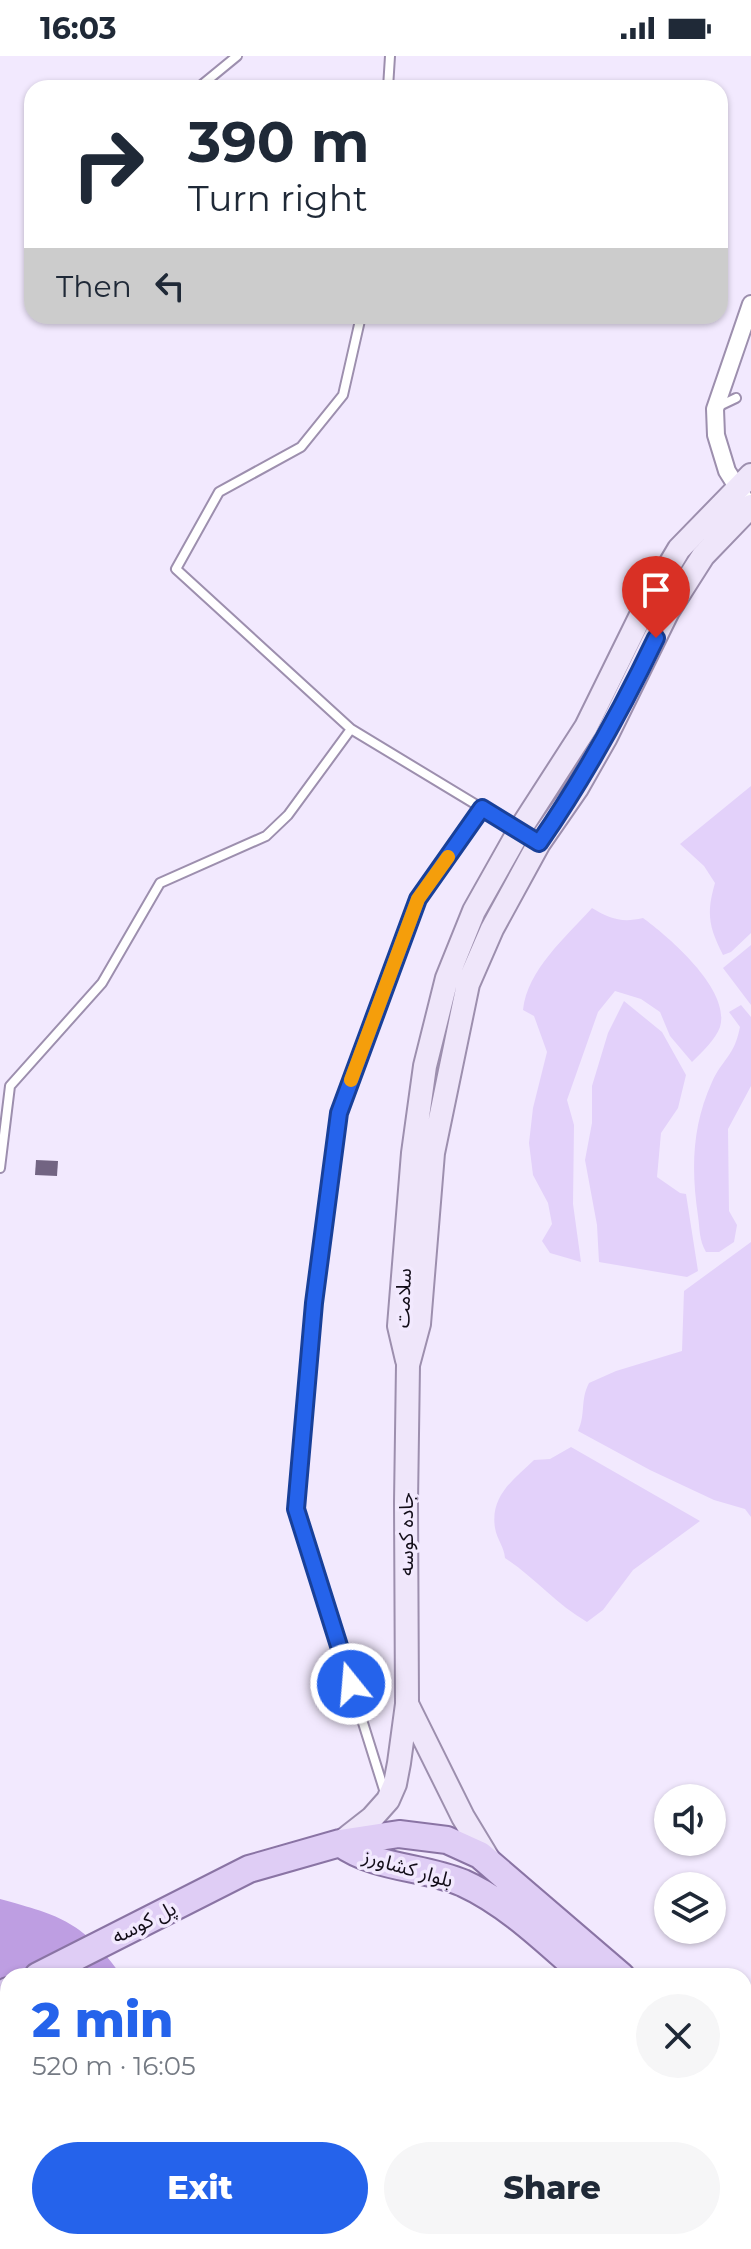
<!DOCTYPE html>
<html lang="en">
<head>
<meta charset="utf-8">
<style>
  body { margin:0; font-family:Montserrat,"Noto Sans Arabic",sans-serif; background:#f6f6f7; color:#1f2937; height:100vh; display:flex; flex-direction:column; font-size:30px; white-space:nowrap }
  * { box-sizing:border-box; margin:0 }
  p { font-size:26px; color:#747a83 }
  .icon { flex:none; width:44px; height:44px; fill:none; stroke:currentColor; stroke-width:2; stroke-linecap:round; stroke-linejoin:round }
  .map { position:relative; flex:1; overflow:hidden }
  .details { position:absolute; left:0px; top:1912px; width:752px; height:282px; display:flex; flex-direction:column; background:#fff; border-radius:24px 24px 0 0; box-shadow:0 2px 6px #0004 }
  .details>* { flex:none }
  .guide { position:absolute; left:24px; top:24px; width:704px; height:244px; border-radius:24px; box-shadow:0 2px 6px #0004; background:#fff; color:#1f2937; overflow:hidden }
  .controls { position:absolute; left:654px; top:1728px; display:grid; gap:16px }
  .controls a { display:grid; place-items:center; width:72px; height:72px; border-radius:50%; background:#fff; box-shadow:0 2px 6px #0004; font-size:40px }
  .pin { position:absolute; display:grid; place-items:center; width:68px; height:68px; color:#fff; margin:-82px -34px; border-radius:50% 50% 50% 0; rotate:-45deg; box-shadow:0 0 8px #0007 }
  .pin .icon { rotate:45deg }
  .me { position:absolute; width:88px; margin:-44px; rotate:343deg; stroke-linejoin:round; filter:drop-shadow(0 0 6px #0008) }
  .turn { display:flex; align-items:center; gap:28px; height:168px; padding:0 32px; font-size:36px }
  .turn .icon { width:104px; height:104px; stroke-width:2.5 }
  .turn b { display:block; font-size:56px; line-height:68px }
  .then { display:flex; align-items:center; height:76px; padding:0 32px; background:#0003; gap:16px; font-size:30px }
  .round { display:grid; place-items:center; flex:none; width:84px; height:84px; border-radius:42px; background:#f6f6f7 }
  .head { display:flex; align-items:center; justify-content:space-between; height:136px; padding:0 32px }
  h1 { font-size:48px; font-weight:800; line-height:60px; color:#2563eb }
  .button { display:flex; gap:16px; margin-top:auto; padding:16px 32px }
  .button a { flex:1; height:92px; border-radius:48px; background:#2563eb; color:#fff; font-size:32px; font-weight:800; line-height:92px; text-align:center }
  .button a+a { background:#f6f6f7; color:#1f2937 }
  .status { display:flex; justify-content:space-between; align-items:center; height:56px; padding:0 40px; background:#fff; direction:ltr }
  .status svg { height:22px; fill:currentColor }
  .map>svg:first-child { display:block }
  .green { fill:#e3d1fa }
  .water { fill:#be9ee2 }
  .building { fill:#726482 }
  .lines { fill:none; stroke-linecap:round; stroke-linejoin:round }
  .lane-casing { stroke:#9d8fae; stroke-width:12 }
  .street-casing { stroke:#9d8fae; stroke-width:20 }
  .secondary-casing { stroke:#9d8fae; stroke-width:26 }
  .primary-casing { stroke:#8a74a4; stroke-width:30 }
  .lane { stroke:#fff; stroke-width:8 }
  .street { stroke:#fff; stroke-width:16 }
  .secondary { stroke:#efe6fa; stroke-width:22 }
  .primary { stroke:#dfcdf5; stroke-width:26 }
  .route-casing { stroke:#184099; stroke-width:20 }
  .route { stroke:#2563eb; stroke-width:14 }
  .slow { stroke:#f59e0b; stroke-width:14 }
  .labels { text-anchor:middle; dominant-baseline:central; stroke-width:7; stroke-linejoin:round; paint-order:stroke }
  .street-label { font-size:20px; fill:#120d18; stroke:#f2e9fe }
</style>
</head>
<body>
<div class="status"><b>16:03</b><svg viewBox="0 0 49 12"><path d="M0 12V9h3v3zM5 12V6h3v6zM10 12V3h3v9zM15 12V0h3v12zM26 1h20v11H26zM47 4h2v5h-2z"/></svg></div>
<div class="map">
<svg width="751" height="2193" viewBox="0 0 751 2193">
  <rect width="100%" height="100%" fill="#f2e9fe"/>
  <path class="green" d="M751,730V877L731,896L723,899C709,871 706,858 715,827L704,810L680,788Z
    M592,852C610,863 622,867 643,862C669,881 731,934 720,971C716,983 701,997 692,1006L670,980L660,956L641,943L615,935L598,956L567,1044L574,1069L573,1148L581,1206L550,1197L542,1185L552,1168L548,1147L533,1119L529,1087L533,1052L547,996L534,960L523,954C527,914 566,881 592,852Z
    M751,889V949L723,912Z
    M624,945L662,976L686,1019L678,1052L661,1077L657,1121L680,1137L686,1138L698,1215L687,1221L599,1206L597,1169L585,1104L592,1067V1030L608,977Z
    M741,949L751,961V1030L728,1073L729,1155L737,1169L734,1186L719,1196H706C699,1184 700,1174 698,1160C691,1113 692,1070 712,1026C723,1002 734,1001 740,971L729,956Z
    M751,1186V1461L745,1453L714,1444L650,1414L578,1375C586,1358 580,1344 589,1327L616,1315L682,1295L684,1235Z
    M571,1391L700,1465L633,1514L603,1554L587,1566C556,1548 534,1521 505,1502C504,1490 497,1484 495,1472C490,1440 513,1424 534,1404L550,1403Z
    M0,2089L8,2101V2186H133L142,2193H0Z"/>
  <path class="water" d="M0,1843C62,1860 83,1866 122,1920H8V1935L0,1932Z"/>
  <path class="building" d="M36,1104L58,1105L57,1120L35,1119Z"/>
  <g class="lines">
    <defs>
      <path id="lane" d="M198,32L237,0
        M388,32L390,0
        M361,260L343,339L301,391L219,436L176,513L351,673L518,774
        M715,352L736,342
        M0,1112L10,1030L102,927L160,827L266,780L288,759L351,673
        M385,1737L296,1453L314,1247L339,1057L418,843L482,752"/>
      <path id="street" d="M744,442L727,415L716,379L715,353L751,248"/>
      <path id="secondary" d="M407,1304L399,1270L413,1097L425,1010L447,922L474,855L519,775L586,671L647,547L679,493L751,419
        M407,1648L463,1761L492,1809
        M340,1787L372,1762L388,1744L395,1728L399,1707L407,1648L406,1446L408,1309L419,1268L433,1097L468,928L492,873L539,787L577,732L606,681L668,555L703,500L751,450"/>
      <path id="primary" d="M340,1787C376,1813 423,1810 463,1827C509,1848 548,1887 586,1920
        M38,1920L249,1813L340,1787L399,1778L447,1784L480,1799L621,1920
        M0,1939L8,1935
        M744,2028L751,2034
        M744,2060L751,2066"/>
    </defs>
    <use href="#lane" class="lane-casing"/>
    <use href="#street" class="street-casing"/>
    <use href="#secondary" class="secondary-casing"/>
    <use href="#primary" class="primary-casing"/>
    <use href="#lane" class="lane"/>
    <use href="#street" class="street"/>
    <use href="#secondary" class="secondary"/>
    <use href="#primary" class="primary"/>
  </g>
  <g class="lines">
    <defs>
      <path id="route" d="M351,1628L296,1453L314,1247L339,1057L418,843L482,752L539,787C584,722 622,653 656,582"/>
    </defs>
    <use href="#route" class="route-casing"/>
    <use href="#route" class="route"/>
    <path class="slow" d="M351,1024L418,843L448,801"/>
  </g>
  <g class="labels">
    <g class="street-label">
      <text transform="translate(403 1242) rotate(-88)">سلامت</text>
      <text transform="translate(406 1478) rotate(-90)">جاده کوسه</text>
      <text transform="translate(408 1812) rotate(16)">بلوار کشاورز</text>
      <text transform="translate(144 1866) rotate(-27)">پل کوسه</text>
    </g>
  </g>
</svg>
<div class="controls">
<a><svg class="icon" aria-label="sound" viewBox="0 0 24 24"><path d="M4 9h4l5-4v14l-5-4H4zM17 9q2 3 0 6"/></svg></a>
<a><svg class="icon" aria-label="layers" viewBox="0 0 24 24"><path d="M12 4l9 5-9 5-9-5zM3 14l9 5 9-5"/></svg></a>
</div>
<div class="pin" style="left:656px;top:582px;background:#d93025"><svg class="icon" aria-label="arrive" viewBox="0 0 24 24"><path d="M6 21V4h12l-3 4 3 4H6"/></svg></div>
<svg class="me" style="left:351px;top:1628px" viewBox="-20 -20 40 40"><circle r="17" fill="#2563eb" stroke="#fff" stroke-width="3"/><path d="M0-11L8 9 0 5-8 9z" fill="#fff"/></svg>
<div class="guide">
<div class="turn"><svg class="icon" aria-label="right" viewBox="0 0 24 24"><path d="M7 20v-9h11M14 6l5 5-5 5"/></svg><div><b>390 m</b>Turn right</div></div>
<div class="then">Then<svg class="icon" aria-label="left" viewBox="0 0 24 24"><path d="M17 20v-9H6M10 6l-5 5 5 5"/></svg></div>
</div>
<section class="details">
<div class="head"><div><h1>2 min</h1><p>520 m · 16:05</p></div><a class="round"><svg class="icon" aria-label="close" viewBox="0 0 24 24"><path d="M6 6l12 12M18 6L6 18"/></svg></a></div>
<div class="button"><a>Exit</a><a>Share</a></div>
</section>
</div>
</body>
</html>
